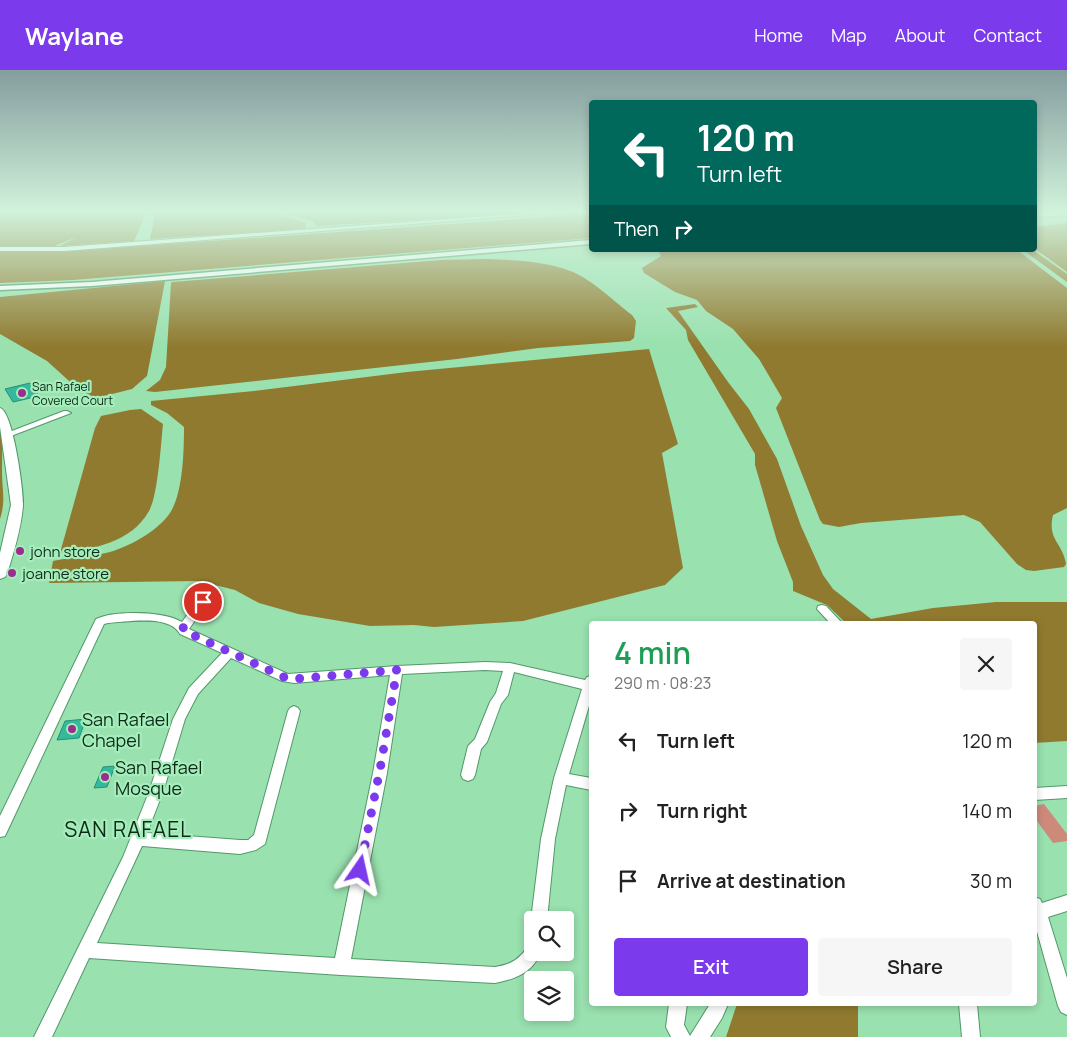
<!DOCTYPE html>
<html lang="en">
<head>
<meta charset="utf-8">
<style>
  body { margin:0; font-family:Manrope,sans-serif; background:#f6f6f6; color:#222; height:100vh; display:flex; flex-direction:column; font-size:19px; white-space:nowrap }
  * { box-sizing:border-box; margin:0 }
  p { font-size:16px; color:#767676 }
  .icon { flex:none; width:28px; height:28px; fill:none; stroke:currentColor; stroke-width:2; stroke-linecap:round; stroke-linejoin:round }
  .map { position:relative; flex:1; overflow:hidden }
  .drawer { position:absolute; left:589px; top:551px; width:448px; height:385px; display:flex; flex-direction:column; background:#fff; border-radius:5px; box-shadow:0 2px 8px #0003 }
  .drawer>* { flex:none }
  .hud { position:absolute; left:589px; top:30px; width:448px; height:152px; border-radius:5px; box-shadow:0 2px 8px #0003; background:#00695c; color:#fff; overflow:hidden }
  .tools { position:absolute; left:524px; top:841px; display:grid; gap:10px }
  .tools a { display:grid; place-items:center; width:50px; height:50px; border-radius:5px; background:#fff; box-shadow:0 2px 8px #0003; font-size:25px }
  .pin { position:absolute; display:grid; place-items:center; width:42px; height:42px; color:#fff; margin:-21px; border:2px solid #fff; border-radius:50%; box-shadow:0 1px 5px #0007 }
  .me { position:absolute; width:55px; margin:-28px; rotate:11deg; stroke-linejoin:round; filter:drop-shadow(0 0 4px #0008) }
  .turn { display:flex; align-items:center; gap:18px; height:105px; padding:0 25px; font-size:22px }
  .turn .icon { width:65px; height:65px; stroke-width:2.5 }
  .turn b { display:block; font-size:35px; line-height:42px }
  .then { display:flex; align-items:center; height:48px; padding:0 25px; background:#0003; gap:10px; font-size:19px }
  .round { display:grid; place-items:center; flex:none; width:52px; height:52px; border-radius:5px; background:#f6f6f6 }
  .head { display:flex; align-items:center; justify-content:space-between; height:85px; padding:0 25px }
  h1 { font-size:30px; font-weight:600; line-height:38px; color:#1e9e55 }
  .action { display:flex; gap:10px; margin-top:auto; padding:10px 25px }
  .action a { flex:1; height:58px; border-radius:5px; background:#7c3aed; color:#fff; font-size:20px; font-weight:600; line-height:58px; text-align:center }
  .action a+a { background:#f6f6f6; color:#222 }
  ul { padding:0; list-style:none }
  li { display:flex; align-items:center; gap:15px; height:70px; padding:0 25px }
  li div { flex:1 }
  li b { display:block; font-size:19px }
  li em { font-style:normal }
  header { display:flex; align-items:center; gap:30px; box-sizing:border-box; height:70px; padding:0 25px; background:#7c3aed; color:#fff }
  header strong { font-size:24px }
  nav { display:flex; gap:28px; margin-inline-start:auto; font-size:18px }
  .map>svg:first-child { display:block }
  .green { fill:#cd8a7a }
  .water { fill:#8f7a2f }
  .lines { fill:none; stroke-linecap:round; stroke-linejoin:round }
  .river { fill:#8f7a2f; fill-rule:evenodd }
  .building { fill:#34b99b; stroke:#279078 }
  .minor-casing { stroke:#52986a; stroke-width:2 }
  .tertiary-casing { stroke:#52986a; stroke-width:3 }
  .secondary-casing { stroke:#52986a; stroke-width:2 }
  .minor { fill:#fff; fill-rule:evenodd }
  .tertiary { fill:#fff; fill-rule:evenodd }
  .secondary { fill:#fff; fill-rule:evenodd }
  .route { stroke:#7c3aed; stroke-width:9; stroke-dasharray:0 16.2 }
  .poi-dot { fill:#9b2d8d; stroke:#a5eebc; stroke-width:2 }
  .labels { text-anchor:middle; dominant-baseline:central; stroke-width:4.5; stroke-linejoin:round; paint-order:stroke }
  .far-poi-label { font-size:12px; fill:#0c2a17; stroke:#a5eebc; text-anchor:start }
  .poi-label { font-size:15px; fill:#0c2a17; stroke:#a5eebc; text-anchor:start }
  .near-poi-label { font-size:18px; fill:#0c2a17; stroke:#a5eebc; text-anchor:start }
  .near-quarter-label { font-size:21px; letter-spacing:1px; fill:#0c2a17; stroke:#a5eebc }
</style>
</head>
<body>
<header>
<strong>Waylane</strong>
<nav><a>Home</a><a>Map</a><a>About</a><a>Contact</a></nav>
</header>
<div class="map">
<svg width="1067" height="967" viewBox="0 0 1067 967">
  <rect width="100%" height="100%" fill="#99e1af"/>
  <path class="green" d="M1044,734L1067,764V771L1053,773L1034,747V736Z"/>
  <path class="water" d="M0,141H129L120,146L131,141H147L134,171L60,176L77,167L52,177H0Z
    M156,141L268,142L306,153L305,159L150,169Z
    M300,141H515L518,144L316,156L313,151L281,142Z
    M591,144V168L73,210L0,213V181L55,182Z
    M1067,153V202L1034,178V157Z
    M658,180H1017L1067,218V438L1053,445C1047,470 1063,473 1066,494L1064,497L1034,501L1026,500L1017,494L980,452L964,445L861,453L839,457L823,454L820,450L776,338L782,328L759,289L733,259L706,241L697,230L675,222L644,203L642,198L661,186Z
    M487,189C513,190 540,191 565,199C590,207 611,229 632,245L636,251L634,268L630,271L538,278L457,289L155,322L146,321L160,310L166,297L171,213L172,212L441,190Z
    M165,211L147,306L132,319L96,328L78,319L47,291L0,264V227Z
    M695,234L698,237L678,241L728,312L749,339L777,389L801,456L823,505L833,519L871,549L933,538L996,532H1067V671L1034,673V554H847L827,535L793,521V512L777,471L755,395V384L688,270L686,260L666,238Z
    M649,279L678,374L662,383L683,498L665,515L523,551L434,557L414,555L370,556L298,544L259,533L235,520L199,511L49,513L53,491C70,487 88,487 106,483C127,478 157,462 170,443C183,423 184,382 184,357L167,343L151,335V331L254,321L407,302Z
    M141,339L163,354C161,373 158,426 149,441C131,473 93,479 60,483L95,358L101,346L130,340Z
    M0,357C3,372 2,386 2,401C2,421 6,430 0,449Z
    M737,934H858V967H726Z"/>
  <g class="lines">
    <path class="river" d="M1023,180H1033L1067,204V212Z"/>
  </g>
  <path class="building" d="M30,313L39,326L13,332L5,319Z
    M86,649L79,668L57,670L65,651Z
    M115,696L107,717L94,718L103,697Z"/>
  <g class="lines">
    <defs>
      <path id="minor" d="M557,141H580L64,181H0V177H64Z
        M64,341H67L71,343L11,366H8L4,364Z
        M203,528L208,532L189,559L288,604L397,596L485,592L510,593L585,610L587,607L591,606V629L569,704L591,708V720L566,715L555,769L547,850H532V853L531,850L541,769L554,708L582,619L514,602L508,625L501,634L487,672L481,679L475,705L473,709L468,711L463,709L461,705L468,676L475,669L490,632L496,623L503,601L485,600L402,604L387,703L351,889L495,897C505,895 514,893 521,885C526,881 526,877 532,874V882H541C532,903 516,909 495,913L341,905L89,888L52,967H34L123,787L149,722L173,649L189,618L222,583L180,564C169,544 127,552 108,553L104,554L5,766L0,767V746L96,549C114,540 164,541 182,552L199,529ZM231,588L282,611L294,613L390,605L373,703L335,888L97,873L142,776L240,784L256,780L265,774L300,641L298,638L294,636L290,638L288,641L254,765L248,770H240L147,763L163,722L185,649L198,624Z
        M822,535L826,536L843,554H831L817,539L818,536Z
        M1067,716V728L1034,730V718Z
        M1067,825V841L1048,847L1067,908V945L1061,942L1058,936L1034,851V827L1040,829L1042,833Z
        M669,934H687L684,955L690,966L710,934H728L722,948L710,967H671L666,957Z
        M959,934H977L980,967H962Z"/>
      <path id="tertiary" d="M1067,141V145L1034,147V143Z
        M591,170V174L92,216L0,220V216L92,212Z"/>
      <path id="secondary" d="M0,338C13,341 24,422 23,436C21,459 14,482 7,504L5,507L0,509V483L11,435L0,357Z"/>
    </defs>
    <use href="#minor" class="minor-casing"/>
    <use href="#tertiary" class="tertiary-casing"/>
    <use href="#secondary" class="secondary-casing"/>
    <use href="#minor" class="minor"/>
    <use href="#tertiary" class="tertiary"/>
    <use href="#secondary" class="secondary"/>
  </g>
  <linearGradient id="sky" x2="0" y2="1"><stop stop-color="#849d9e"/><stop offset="0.51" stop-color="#d1f2db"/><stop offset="1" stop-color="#d1f2db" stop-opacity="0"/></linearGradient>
  <rect width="1067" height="277" fill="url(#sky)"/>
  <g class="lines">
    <path class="route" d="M203,532L183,558L184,561L286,608L294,609L397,600L381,694L360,800"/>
  </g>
  <g class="poi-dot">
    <circle cx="22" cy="323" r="5"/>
    <circle cx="20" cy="481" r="5"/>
    <circle cx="12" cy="503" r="5"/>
    <circle cx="72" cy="659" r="5"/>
    <circle cx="105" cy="707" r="5"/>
  </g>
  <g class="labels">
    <g class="far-poi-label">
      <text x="32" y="316">San Rafael<tspan x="32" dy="14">Covered Court</tspan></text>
    </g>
    <g class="poi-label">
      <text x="30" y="481">john store</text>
      <text x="22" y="503">joanne store</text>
    </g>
    <g class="near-poi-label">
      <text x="82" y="649">San Rafael<tspan x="82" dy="21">Chapel</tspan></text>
      <text x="115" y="697">San Rafael<tspan x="115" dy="21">Mosque</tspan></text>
    </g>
    <g class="near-quarter-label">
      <text x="128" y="759">SAN RAFAEL</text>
    </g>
  </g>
</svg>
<div class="tools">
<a><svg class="icon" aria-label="search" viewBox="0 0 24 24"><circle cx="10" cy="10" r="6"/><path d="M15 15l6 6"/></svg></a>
<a><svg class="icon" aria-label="layers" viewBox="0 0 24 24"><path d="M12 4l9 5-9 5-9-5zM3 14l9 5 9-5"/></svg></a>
</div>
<div class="pin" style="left:203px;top:532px;background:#d93025"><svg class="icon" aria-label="arrive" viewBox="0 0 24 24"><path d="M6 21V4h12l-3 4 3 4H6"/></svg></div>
<svg class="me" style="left:360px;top:800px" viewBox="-20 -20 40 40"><path d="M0-17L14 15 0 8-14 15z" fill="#7c3aed" stroke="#fff" stroke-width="4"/></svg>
<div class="hud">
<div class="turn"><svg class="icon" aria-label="left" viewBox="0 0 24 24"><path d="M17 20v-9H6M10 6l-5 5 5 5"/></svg><div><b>120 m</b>Turn left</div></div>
<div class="then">Then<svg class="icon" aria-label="right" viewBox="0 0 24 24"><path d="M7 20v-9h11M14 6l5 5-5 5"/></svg></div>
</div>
<section class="drawer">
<div class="head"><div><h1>4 min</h1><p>290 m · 08:23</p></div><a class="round"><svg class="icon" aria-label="close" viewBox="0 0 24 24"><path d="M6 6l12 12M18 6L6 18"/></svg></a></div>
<ul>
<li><svg class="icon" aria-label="left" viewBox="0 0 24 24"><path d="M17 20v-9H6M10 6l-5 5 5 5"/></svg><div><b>Turn left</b></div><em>120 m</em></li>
<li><svg class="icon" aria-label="right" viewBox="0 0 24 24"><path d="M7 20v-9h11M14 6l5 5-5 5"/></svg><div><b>Turn right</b></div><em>140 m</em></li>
<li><svg class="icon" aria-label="arrive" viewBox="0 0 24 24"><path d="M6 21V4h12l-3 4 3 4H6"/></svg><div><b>Arrive at destination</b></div><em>30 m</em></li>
</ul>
<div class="action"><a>Exit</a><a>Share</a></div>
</section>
</div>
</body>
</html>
